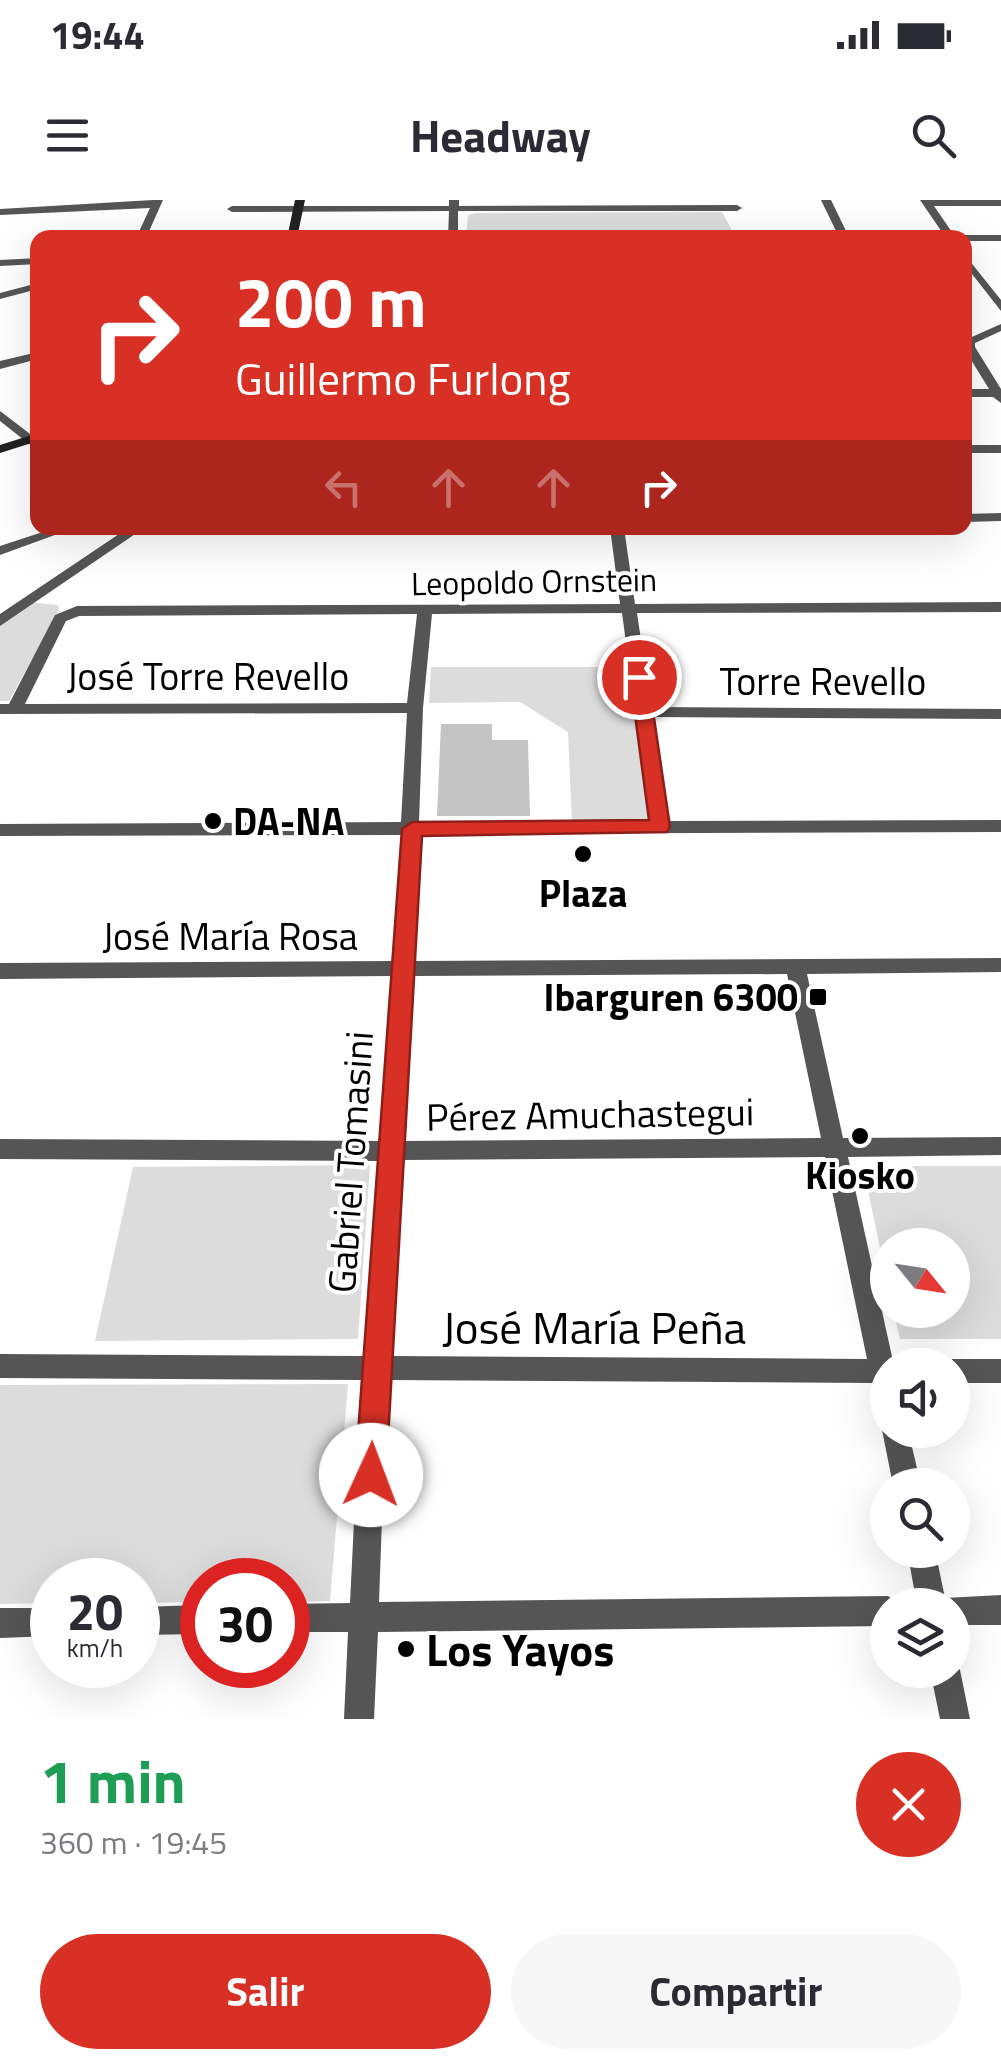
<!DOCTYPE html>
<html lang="es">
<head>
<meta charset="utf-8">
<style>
  body { margin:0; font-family:"Titillium Web",sans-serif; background:#f7f7f7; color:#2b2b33; height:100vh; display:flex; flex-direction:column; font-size:38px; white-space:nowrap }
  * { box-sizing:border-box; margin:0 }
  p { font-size:32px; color:#7c7c81 }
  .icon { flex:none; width:55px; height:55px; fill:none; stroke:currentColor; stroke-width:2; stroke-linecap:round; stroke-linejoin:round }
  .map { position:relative; height:1519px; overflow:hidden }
  .side { display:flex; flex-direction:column; background:#fff; flex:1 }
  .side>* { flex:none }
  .hud { position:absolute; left:30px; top:30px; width:942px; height:305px; border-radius:20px; box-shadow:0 10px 40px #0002; background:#d93025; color:#fff; overflow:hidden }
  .needle { width:65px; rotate:120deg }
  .buttons { position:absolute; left:870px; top:1028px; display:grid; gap:20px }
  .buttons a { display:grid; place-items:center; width:100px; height:100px; border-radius:50%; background:#fff; box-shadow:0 10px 40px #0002; font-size:50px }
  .speed { position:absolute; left:30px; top:1358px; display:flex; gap:20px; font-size:50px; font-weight:700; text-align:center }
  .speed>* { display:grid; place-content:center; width:130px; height:130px; border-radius:50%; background:#fff; box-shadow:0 10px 40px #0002; line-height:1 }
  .speed small { font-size:25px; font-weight:400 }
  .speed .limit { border:15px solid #d22; background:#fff; color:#111 }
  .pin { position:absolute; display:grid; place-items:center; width:85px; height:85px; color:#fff; margin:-42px; border:5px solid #fff; border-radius:50%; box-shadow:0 2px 10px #0007 }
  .me { position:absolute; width:110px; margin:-55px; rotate:2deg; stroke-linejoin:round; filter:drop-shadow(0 0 8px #0008) }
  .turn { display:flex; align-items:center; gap:35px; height:210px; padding:0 40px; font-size:45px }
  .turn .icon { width:130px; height:130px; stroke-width:2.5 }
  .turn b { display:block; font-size:70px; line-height:85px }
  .lanes { display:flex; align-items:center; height:95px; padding:0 40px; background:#0003; justify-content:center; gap:50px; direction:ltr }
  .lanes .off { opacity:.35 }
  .round { display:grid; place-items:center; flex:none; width:105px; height:105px; border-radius:52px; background:#f7f7f7 }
  .head { display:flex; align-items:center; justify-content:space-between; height:170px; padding:0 40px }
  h1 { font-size:60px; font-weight:700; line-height:75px; color:#1e9e55 }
  .action { display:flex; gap:20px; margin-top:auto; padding:20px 40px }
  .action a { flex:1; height:115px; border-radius:60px; background:#d93025; color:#fff; font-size:40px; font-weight:700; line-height:115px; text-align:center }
  .action a+a { background:#f7f7f7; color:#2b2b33 }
  .status { display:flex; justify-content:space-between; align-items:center; height:70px; padding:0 50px; background:#fff; direction:ltr }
  .status svg { height:28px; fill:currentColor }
  header { display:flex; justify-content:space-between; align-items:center; height:130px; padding:0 40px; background:#fff; font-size:45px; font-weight:700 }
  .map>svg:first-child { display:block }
  .green { fill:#dcdcdc }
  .building { fill:#c4c4c4 }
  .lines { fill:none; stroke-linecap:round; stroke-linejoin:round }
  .minor { fill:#555; fill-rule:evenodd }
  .secondary { fill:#222; fill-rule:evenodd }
  .route { fill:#d93025; stroke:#8d1f18; stroke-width:2.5 }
  .poi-dot { fill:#000; stroke:#fff; stroke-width:4 }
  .labels { text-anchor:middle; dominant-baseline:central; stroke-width:8; stroke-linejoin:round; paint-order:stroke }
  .far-street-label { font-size:32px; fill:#000; stroke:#fff }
  .street-label { font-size:38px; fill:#000; stroke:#fff }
  .poi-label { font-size:38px; font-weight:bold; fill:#000; stroke:#fff }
  .near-street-label { font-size:45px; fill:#000; stroke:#fff }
  .near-poi-label { font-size:45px; font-weight:bold; fill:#000; stroke:#fff; text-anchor:start }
</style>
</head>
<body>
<div class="status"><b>19:44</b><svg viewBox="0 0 49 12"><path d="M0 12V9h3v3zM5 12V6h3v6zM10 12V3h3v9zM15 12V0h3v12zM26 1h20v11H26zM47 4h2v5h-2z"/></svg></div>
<header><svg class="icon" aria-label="menu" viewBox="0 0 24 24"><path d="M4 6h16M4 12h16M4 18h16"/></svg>Headway<svg class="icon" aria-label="search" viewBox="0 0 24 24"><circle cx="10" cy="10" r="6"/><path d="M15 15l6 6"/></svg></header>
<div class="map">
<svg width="1001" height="1519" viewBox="0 0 1001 1519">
  <rect width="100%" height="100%" fill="#fff"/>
  <path class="green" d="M722,12L734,34L466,37L468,15L475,13Z
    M28,402L58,405L59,410L9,501H0V421Z
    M431,467H634L654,623H572L568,532L520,502L429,503Z
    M370,965L358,1139L95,1141L133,967Z
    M863,966H1001V1139H900L893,1110H952V1045H888L887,1082Z
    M348,1184L330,1401L288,1402V1380H202V1402L138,1403V1380H52V1403L0,1404V1185Z"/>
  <path class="building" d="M441,524H492V540H528L530,616H437Z"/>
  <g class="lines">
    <path class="minor" d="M153,0H163L146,38H136L150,8L0,15V9Z
      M449,0H459V6L737,5L742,8L737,11H458V38H448L449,11L232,12L227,9L232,6H449Z
      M821,0H831L848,35L897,38L744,37L749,34L838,35Z
      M920,0H1001V6H934L956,38H946Z
      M965,35H1001V41H965V38H960Z
      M965,55L1001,100V111L965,65Z
      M38,58V64L0,66V60Z
      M38,83V89L0,99V93Z
      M1001,124V131L975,143V147L1001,189V203L993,197H965V189H989L965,150V140Z
      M38,152V159L0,169V161Z
      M0,211L38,240V251L0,221Z
      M965,245H1001V253H965Z
      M1001,313V321L965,322V314Z
      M55,328H74L0,355V346Z
      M128,328H144L0,426V414Z
      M610,328H624L635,404L1001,402V412L637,413L651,507L1001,509V519L653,517L668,621L1001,620V632L419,634L414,761L1001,758V772L807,774L843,938L1001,937V955L848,957L893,1161L898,1165H888V1209L879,1206L872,1183L387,1180L379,1402L888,1396L900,1405H888V1426L378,1432L374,1519H344L348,1432H288V1404L350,1403L361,1180L0,1178V1154L363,1156L379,961L0,959V939L380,941L393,776L0,779V763L394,761L401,635L0,636V624L401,622L407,513L0,514V504H9L55,415L77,406L620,404ZM622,413L650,621L419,622L423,508L432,414ZM417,414L407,503L25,504L66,421L79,416ZM787,774L821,938L403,941L414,776ZM825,957L867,1159L389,1156L402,960Z
      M952,1159H1001V1183H952V1165H942Z
      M888,1220V1230H908L921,1285H893L882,1230Z
      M907,1350H935L945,1398L1001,1395V1425H952V1405H917Z
      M202,1405V1434L138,1435V1407Z
      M0,1408H52V1436L0,1438Z
      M952,1458L960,1470L970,1519H940L930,1470H952Z"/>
    <path class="secondary" d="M295,0H305L297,38H287Z
      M38,233V241L0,253V245Z"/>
  </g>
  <path class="route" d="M639,472L648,477L670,627L667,632L422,636L386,1275L382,1286L371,1290L360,1286L355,1275L402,629L412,622L649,620L630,477Z"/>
  <g class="poi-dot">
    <circle cx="213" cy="621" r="10"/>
    <circle cx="583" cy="654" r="10"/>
    <rect x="808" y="787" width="20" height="20" rx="5"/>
    <circle cx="860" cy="936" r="10"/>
    <circle cx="406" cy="1449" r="10"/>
  </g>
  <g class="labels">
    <g class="far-street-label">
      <text transform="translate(534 381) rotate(-1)">Leopoldo Ornstein</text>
    </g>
    <g class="street-label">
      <text x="208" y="476">José Torre Revello</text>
      <text x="823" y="481">Torre Revello</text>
      <text x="230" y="736">José María Rosa</text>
      <text transform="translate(590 914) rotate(-1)">Pérez Amuchastegui</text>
      <text transform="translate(350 962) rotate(-86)">Gabriel Tomasini</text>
    </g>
    <g class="poi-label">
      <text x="233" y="621" text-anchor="start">DA-NA</text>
      <text x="583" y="693">Plaza</text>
      <text x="798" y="797" text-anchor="end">Ibarguren 6300</text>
      <text x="860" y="975">Kiosko</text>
    </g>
    <g class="near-street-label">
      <text x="594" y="1127">José María Peña</text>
    </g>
    <g class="near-poi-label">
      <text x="426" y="1449">Los Yayos</text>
    </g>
  </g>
</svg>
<div class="buttons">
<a><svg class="needle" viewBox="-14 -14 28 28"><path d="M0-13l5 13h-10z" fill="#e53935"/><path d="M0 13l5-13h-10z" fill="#7c7c81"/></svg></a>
<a><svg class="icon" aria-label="sound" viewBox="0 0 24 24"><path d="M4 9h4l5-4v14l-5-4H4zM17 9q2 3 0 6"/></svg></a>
<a><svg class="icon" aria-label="search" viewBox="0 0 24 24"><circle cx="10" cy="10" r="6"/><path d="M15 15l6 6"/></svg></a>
<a><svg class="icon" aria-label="layers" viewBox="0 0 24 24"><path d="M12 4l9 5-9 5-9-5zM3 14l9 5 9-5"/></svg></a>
</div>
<div class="speed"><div>20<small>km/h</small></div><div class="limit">30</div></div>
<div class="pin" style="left:639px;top:477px;background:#d93025"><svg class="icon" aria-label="arrive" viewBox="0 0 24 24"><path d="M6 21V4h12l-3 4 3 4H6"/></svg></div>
<svg class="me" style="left:371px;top:1275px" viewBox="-20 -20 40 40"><circle r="19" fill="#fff"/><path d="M0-13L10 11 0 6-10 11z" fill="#d93025"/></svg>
<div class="hud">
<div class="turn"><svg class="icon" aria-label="right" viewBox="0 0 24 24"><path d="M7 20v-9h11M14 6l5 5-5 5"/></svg><div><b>200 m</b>Guillermo Furlong</div></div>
<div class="lanes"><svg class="icon off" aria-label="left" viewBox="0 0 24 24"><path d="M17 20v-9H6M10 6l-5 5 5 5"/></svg><svg class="icon off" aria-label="ahead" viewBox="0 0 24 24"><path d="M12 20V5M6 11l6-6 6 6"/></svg><svg class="icon off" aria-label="ahead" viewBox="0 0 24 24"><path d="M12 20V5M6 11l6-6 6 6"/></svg><svg class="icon" aria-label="right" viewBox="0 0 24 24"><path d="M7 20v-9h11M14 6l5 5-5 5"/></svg></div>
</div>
</div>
<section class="side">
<div class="head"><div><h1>1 min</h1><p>360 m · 19:45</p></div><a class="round" style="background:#d93025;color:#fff"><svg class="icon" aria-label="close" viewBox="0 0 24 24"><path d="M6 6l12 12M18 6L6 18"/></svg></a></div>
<div class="action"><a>Salir</a><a>Compartir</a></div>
</section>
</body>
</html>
